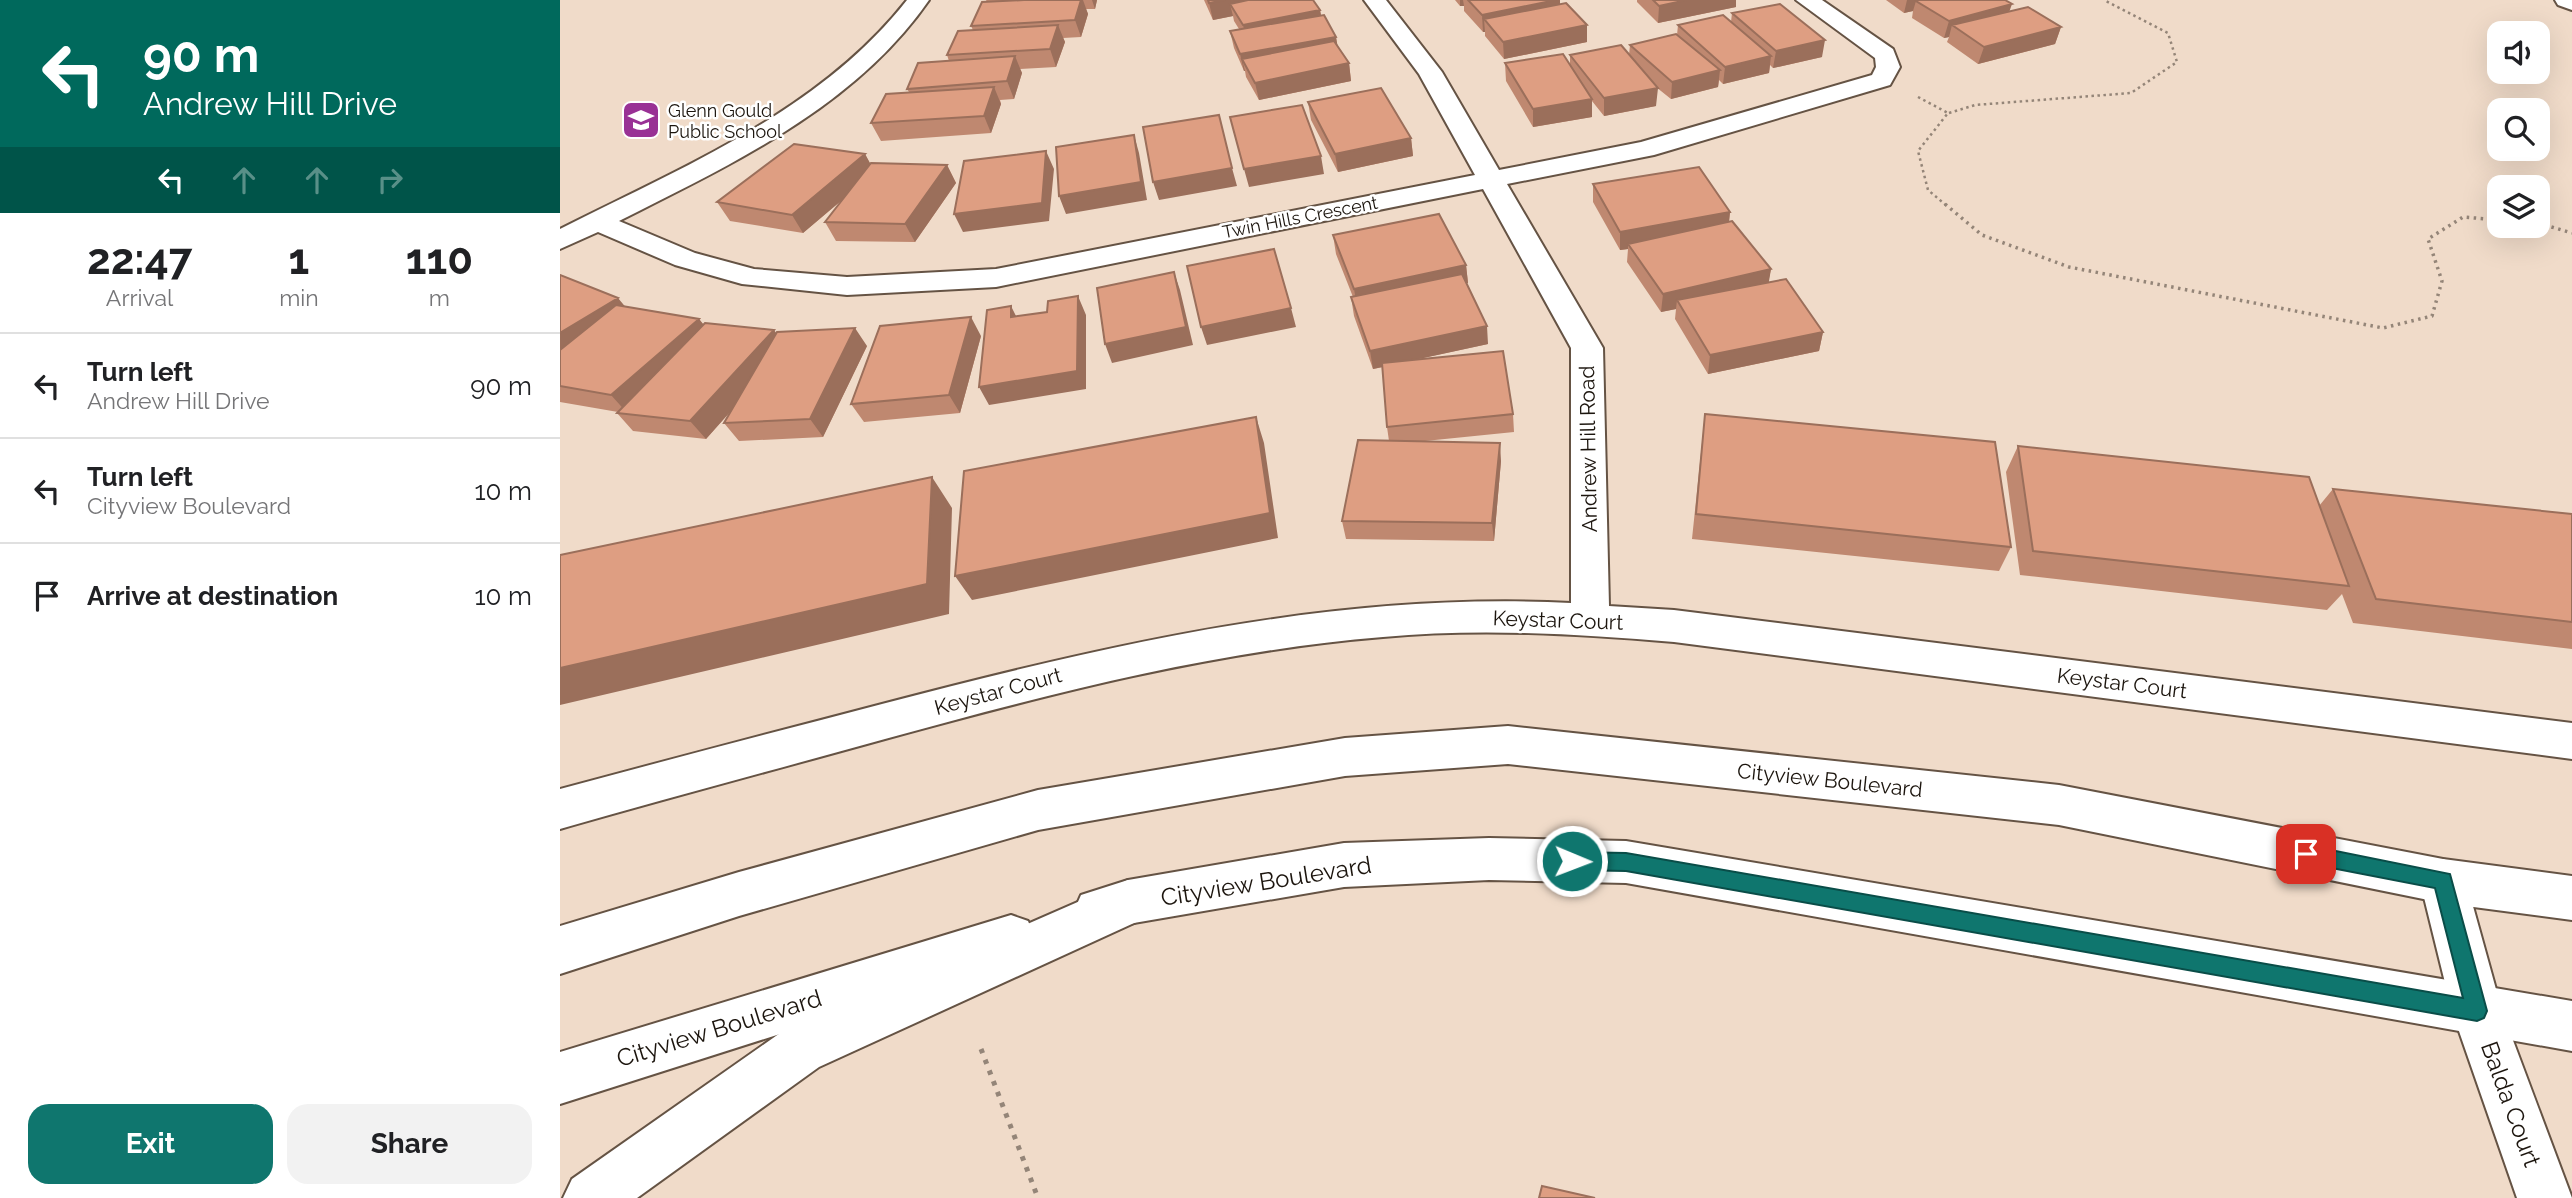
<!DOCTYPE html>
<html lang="en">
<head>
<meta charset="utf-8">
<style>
  body { margin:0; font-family:Raleway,sans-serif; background:#f2f2f2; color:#202124; height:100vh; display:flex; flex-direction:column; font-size:26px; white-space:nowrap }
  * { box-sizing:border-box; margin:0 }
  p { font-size:23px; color:#757577 }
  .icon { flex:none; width:38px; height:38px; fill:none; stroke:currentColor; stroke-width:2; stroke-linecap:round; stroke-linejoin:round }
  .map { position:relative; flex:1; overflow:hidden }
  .sheet { display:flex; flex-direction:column; background:#fff; width:560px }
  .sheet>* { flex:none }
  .hud { background:#00695c; color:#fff; overflow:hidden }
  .tools { position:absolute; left:1927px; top:21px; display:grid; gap:14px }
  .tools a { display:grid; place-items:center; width:63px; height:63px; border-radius:14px; background:#fff; box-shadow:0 7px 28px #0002; font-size:35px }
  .pin { position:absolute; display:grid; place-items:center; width:60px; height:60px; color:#fff; margin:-30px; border-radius:14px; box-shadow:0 4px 10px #0006 }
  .me { position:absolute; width:77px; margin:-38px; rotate:91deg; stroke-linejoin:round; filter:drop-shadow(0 0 5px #0008) }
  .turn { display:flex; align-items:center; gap:24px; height:147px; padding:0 28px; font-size:32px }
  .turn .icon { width:91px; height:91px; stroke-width:2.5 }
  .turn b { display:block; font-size:49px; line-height:60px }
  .lanes { display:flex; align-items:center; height:66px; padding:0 28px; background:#0003; justify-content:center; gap:35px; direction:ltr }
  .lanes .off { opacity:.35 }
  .eta { display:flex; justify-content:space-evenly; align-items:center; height:119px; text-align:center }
  .eta b { font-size:42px; font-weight:700; line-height:49px }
  .button { display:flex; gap:14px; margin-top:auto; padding:14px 28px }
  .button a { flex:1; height:80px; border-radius:21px; background:#0f766e; color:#fff; font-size:28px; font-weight:700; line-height:80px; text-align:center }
  .button a+a { background:#f2f2f2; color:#202124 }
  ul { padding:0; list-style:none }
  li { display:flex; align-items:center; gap:21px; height:105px; padding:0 28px; border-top:2px solid #e0e0e0 }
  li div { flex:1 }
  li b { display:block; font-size:26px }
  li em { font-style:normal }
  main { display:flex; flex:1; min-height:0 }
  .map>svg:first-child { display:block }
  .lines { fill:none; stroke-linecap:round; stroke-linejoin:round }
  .minor-casing { stroke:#655344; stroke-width:4 }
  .major-casing { stroke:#655344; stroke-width:4 }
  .highway-casing { stroke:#655344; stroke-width:4 }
  .path-far2 { stroke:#948578; stroke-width:2.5; stroke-dasharray:2.5 3.5; stroke-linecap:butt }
  .path-far1 { stroke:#948578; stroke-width:3.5; stroke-dasharray:2.5 4.5; stroke-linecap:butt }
  .path { stroke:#948578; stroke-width:5; stroke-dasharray:4.5 7; stroke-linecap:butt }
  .minor { fill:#fff; fill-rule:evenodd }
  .major { fill:#fff; fill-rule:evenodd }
  .highway { fill:#fff; fill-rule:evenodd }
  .wall { fill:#bf8870 }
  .shaded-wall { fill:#9b6f5b }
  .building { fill:#de9e82; stroke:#9b6f5b; stroke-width:2 }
  .route { fill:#0f766e; stroke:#0a4d48; stroke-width:2 }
  .labels { text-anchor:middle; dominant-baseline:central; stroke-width:5; stroke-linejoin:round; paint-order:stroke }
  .far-poi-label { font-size:18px; fill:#1c150e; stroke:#fff; text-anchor:start }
  .far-street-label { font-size:18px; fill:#1c150e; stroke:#fff }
  .street-label { font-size:21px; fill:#1c150e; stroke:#fff }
  .near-street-label { font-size:24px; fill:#1c150e; stroke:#fff }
</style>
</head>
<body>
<main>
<section class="sheet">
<div class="hud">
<div class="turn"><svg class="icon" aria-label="left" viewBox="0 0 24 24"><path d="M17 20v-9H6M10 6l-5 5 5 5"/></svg><div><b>90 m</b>Andrew Hill Drive</div></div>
<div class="lanes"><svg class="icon" aria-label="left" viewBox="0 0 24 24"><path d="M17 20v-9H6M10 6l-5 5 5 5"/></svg><svg class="icon off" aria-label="ahead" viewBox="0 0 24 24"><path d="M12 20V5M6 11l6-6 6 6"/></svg><svg class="icon off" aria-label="ahead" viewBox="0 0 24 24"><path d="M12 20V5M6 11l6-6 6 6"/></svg><svg class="icon off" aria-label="right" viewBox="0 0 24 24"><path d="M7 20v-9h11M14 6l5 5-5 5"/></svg></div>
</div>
<div class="eta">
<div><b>22:47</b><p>Arrival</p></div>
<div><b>1</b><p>min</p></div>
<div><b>110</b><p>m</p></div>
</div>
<ul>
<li><svg class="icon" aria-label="left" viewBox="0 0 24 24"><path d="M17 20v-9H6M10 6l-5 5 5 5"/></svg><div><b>Turn left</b><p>Andrew Hill Drive</p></div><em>90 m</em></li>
<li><svg class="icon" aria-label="left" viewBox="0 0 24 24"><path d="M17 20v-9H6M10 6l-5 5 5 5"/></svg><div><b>Turn left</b><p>Cityview Boulevard</p></div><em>10 m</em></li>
<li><svg class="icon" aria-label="arrive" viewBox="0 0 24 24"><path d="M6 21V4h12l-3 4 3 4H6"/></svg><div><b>Arrive at destination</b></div><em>10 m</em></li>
</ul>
<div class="button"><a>Exit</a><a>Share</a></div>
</section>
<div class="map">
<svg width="2012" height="1198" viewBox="0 0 2012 1198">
  <rect width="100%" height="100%" fill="#f0dbc9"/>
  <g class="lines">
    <defs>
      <path id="minor" d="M347,0H369C295,107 172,164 59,221L135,253L194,269L287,277L436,269L915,175L859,74L804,0H826L882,72L939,170L1081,142L1312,75L1316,67L1315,58L1236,0H1262L1333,49L1340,67L1330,85L1094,155L947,184L1043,348L1049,606L1114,610L2012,723V759L1114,642C1017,634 920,628 823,637C653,651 489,694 325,739C217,769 108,798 0,829V789C107,760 215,732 322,704C548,645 775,591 1011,603V348L923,189L436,287L287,295L182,284L115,265L38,232L0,249V229C123,167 260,111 347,0Z
        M1883,859L1899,865L1906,881L1942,1011L2012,1198H1957L1892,1011L1860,881L1867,865Z"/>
      <path id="major" d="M1995,0H2012V10L1998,5Z
        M948,726L1499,785L1883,859L2012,876V920L1883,903L1499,825L948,764L785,776L478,830L179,916L0,974V926L179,872L478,790L785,738Z
        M929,838L1066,841L2012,1001V1051L1066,883L929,880L784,887L568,924L538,934L521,927L514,911L521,895L568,880L784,843Z
        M451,915L468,921L475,938L468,955L0,1104V1052Z"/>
      <path id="highway" d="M568,880L585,886L591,902L585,918L259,1067L77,1198H3L12,1179L223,1031Z"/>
    </defs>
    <use href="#minor" class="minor-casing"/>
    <use href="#major" class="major-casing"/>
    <use href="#highway" class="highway-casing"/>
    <path class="path-far2" d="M1358,97L1388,113L1358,151L1368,190L1387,206
      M1389,113L1415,105L1571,93L1617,62L1608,33L1544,0"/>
    <path class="path-far1" d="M1385,204L1422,235L1509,267L1823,328L1872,316L1882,281L1868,239L1903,217L1939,220
      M1978,223L2012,233"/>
    <path class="path" d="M421,1049L478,1198"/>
    <use href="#minor" class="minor"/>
    <use href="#major" class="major"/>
    <use href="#highway" class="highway"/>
  </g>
  <path class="wall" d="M426,0H537L535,9H526L528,14L521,37L503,38L505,42L496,67L460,69L462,73L454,99L440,100L441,104L431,133L321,141L311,123L349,92L347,89L389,61L387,55L413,30L411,26L427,2Z
    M644,0H753L760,10L761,15L776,37L777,46L789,63L791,81L699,100L686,77L685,71H684L674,48L670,31L679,29L674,21L673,16L653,20Z
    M895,0H1000V4L1027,42L944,59L925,36V32H923L904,11V6H900Z
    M1077,0H1176V7L1098,23L1077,2Z
    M1326,0H1445L1449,11L1501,27L1495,44L1418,64L1387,42L1389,37L1384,38L1352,18L1353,11L1344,13Z
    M1172,13L1262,57L1213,68L1210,65L1209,73L1163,84L1159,80L1158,87L1111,99L1096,87V106L1044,116L1032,101V117L973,127L946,81L945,63L1010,65V55H1069L1070,45L1117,35L1118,25L1171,22Z
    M748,102L851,138L853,156L778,172L751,120Z
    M305,154L310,164L387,165L396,183L355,242L276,241L265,222L282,200L243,233L170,221L157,202Z
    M1033,184L1170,212L1169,222L1211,269L1208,283L1263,332L1259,351L1148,374L1115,319L1116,309L1101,312L1067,262L1068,249L1060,250L1033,202Z
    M773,235L906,265L908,283H906L928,344L858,359L953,414L954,432L865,441L941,461L934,541L786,539L782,521L829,441L827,427L823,367L813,369L794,316L791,297H793L776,254Z
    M0,275L66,307L139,319L144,325L216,333L307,346L263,437L179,441L164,423L170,412L146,439L73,431L57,413L58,412L0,402Z
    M421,336L400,413L304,422L291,404Z
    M1145,414L1451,547L1439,571L1132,539Z
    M1458,446L1759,506L1773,489L2012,514V649L1793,623L1782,594L1767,610L1460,575L1446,472Z"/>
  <path class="shaded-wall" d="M521,0H523L528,14L521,37L515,20Z
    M532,0H537L535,9Z
    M665,0H742L670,4L673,16L653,20L649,3Z
    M900,0H903L904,6H900Z
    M996,0H1000V16L924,19L925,32H923L922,15Z
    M1127,0H1176V7L1098,23L1099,6Z
    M1347,0H1400L1356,1L1353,11L1344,13Z
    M1452,4L1446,21L1392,25L1389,37L1384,38L1389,21Z
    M760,10L763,27L687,42L683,25Z
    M498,25L505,42L496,67L490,49Z
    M1027,25V42L944,59L943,42Z
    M1501,27L1495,44L1418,64L1424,47Z
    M776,37L779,54L682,59L685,71H684L680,54Z
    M1265,40L1262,57L1213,68L1216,51Z
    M455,56L462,73L454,99L447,81Z
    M1211,56L1209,73L1163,84L1165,67Z
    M789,63L791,81L699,100L695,83Z
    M1160,70L1158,87L1111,99L1112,82Z
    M434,87L441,104L431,133L424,116Z
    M1098,88L1096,106L1044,116V98Z
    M1032,99V117L973,127V109Z
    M574,135L579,153L587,200L506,214L499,196Z
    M851,138L853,156L778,172L775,154Z
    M486,151L494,169L489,221L403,232L394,214Z
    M305,154L315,172L243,233L232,215Z
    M761,156L764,174L689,187L684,169Z
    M387,165L396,183L355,242L345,224Z
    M672,168L677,186L599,200L593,182Z
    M1170,212L1168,231L1068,244V249L1060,250V232Z
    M906,265L908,283L797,307L794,289Z
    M1211,269L1208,287L1117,300L1116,309L1101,312L1103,294Z
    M614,272L620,290L633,345L552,363L545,344Z
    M518,296L526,315V389L429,405L419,387Z
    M58,298L73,316L0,362V333Z
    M451,306L460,324L451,317Z
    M731,308L736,327L647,345L641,327Z
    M411,317L421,336L400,413L389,395Z
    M139,319L153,337L68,414L51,395Z
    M927,326L928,344L813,369L810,351Z
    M295,328L307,346L263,437L250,419Z
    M214,330L227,348L146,439L130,421Z
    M1263,332L1259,351L1148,374L1150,355Z
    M696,417L704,443L718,538L412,600L395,576Z
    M940,443L941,461L934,541L932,523Z
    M372,477L392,508L389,614L0,705V668Z"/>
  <path class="building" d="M464,0H521L515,20L411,26L422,2Z
    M648,0H665L649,3Z
    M688,0H753L760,10L683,25L670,4Z
    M908,0H996L922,15Z
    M1093,0H1127L1099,6Z
    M1358,0H1445L1452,4L1389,21L1356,1Z
    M1006,3L1027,25L943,42L924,19Z
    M1220,4L1265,40L1216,51L1172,13Z
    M1468,7L1501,27L1424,47L1392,25Z
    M764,15L776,37L680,54L670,31Z
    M1163,15L1211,56L1165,67L1118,25Z
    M498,25L490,49L387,55L398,31Z
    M1116,34L1160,70L1112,82L1070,45Z
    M774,41L789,63L695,83L682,59Z
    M1061,45L1098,88L1044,98L1010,55Z
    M1003,54L1032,99L973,109L945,63Z
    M455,56L447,81L347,89L358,63Z
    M434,87L424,116L311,123L326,94Z
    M821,88L851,138L775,154L748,102Z
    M742,105L761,156L684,169L670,117Z
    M659,115L672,168L593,182L583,127Z
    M574,135L581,182L499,196L496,147Z
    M234,144L305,154L232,215L157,202Z
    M486,151L482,203L394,214L404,161Z
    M311,163L387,165L345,224L265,222Z
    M1139,167L1170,212L1060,232L1033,184Z
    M879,214L906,265L794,289L773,235Z
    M1172,221L1211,269L1103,294L1068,244Z
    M714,249L731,308L641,327L627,266Z
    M614,272L626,327L545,344L537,288Z
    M902,274L927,326L810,351L791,297Z
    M0,275L58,298L0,333Z
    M1226,279L1263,332L1150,355L1117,300Z
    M518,296L517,371L419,387L427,310L451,306V317L487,312L488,301Z
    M56,305L139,319L51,395L0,386V350Z
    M411,317L389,395L291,404L320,326Z
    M145,323L214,330L130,421L57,413Z
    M295,328L250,419L164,423L217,332Z
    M943,351L953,414L827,427L822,363Z
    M1145,414L1435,442L1451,547L1136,514Z
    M696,417L710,513L395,576L404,471Z
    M798,440L940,443L932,523L782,521Z
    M1458,446L1749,477L1789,586L1473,551Z
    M372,477L367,584L0,668V555Z
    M1773,489L2012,514V622L1816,599Z
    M982,1186L1035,1198H979Z"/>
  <path class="route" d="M1746,845L1890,874L1927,1011L1924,1018L1917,1021L1066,871L1012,870L1005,867L1002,861L1005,854L1012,852L1066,853L1903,998L1875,888L1746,863L1739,860L1736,854L1739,848Z"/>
  <defs>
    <symbol id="school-square" viewBox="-11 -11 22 22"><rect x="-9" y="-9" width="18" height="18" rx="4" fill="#993195" stroke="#fff"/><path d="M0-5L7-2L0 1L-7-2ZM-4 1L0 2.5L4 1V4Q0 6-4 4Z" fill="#fff"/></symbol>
  </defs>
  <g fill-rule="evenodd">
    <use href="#school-square" x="59" y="98" width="44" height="44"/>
  </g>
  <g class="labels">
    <g class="far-poi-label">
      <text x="108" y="110">Glenn Gould<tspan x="108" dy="21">Public School</tspan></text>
    </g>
    <g class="far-street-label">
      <text transform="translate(740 217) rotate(-11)">Twin Hills Crescent</text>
    </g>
    <g class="street-label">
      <text transform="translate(1028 449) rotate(-91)">Andrew Hill Road</text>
      <text transform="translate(998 620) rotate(2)">Keystar Court</text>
      <text transform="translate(1562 683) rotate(7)">Keystar Court</text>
      <text transform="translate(438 691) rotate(-15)">Keystar Court</text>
      <text transform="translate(1270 780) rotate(6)">Cityview Boulevard</text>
    </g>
    <g class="near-street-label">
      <text transform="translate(706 881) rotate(-9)">Cityview Boulevard</text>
      <text transform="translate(159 1028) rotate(-17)">Cityview Boulevard</text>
      <text transform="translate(1951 1104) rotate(70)">Balda Court</text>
    </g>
  </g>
</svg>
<div class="tools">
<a><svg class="icon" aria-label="sound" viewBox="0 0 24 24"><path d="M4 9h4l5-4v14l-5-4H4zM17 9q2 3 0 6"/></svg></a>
<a><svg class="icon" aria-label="search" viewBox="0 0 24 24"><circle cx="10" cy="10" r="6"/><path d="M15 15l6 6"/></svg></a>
<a><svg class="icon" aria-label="layers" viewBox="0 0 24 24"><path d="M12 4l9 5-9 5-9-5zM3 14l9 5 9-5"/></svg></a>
</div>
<div class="pin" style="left:1746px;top:854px;background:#d93025"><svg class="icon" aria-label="arrive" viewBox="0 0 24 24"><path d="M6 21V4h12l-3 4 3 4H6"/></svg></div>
<svg class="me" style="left:1012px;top:861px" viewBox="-20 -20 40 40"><circle r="17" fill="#0f766e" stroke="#fff" stroke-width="3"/><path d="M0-11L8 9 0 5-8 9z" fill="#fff"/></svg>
</div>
</main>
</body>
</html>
